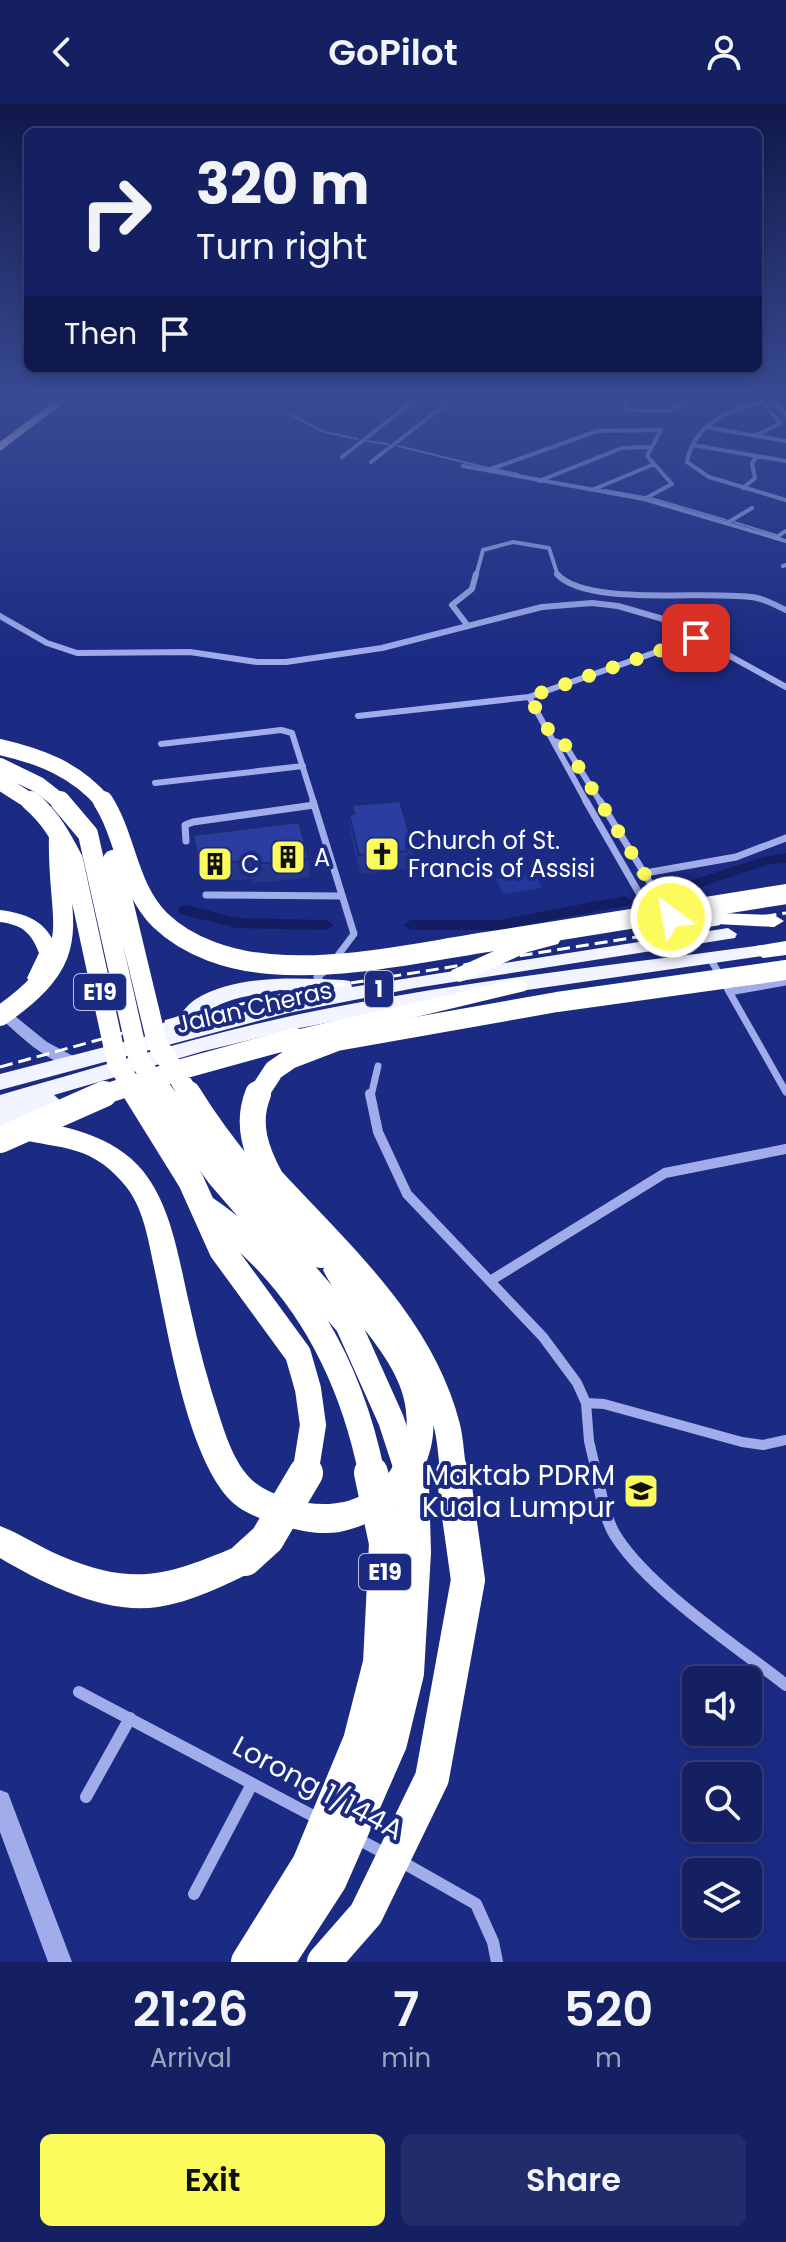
<!DOCTYPE html>
<html lang="en">
<head>
<meta charset="utf-8">
<style>
  body { margin:0; font-family:Poppins,sans-serif; background:#212d6b; color:#f1f3f6; height:100vh; display:flex; flex-direction:column; font-size:30px; white-space:nowrap }
  * { box-sizing:border-box; margin:0 }
  p { font-size:26px; color:#9da3be }
  .icon { flex:none; width:44px; height:44px; fill:none; stroke:currentColor; stroke-width:2; stroke-linecap:round; stroke-linejoin:round }
  .map { position:relative; height:1858px; overflow:hidden }
  .details { display:flex; flex-direction:column; background:#142062; flex:1 }
  .details>* { flex:none }
  .guide { position:absolute; left:24px; top:24px; width:738px; height:244px; border-radius:12px; box-shadow:0 4px 12px #0003,0 0 0 2px #333e77; background:#142062; color:#f1f3f6; overflow:hidden }
  .buttons { position:absolute; left:682px; top:1562px; display:grid; gap:16px }
  .buttons a { display:grid; place-items:center; width:80px; height:80px; border-radius:12px; background:#142062; box-shadow:0 4px 12px #0003,0 0 0 2px #333e77; font-size:40px }
  .pin { position:absolute; display:grid; place-items:center; width:68px; height:68px; color:#fff; margin:-34px; border-radius:16px; box-shadow:0 4px 12px #0006 }
  .me { position:absolute; width:88px; margin:-44px; rotate:328deg; stroke-linejoin:round; filter:drop-shadow(0 0 6px #0008) }
  .turn { display:flex; align-items:center; gap:28px; height:168px; padding:0 40px; font-size:36px }
  .turn .icon { width:104px; height:104px; stroke-width:2.5 }
  .turn b { display:block; font-size:56px; line-height:68px }
  .then { display:flex; align-items:center; height:76px; padding:0 40px; background:#0003; gap:16px; font-size:30px }
  .eta { display:flex; justify-content:space-evenly; align-items:center; height:136px; text-align:center }
  .eta b { font-size:48px; font-weight:600; line-height:56px }
  .action { display:flex; gap:16px; margin-top:auto; padding:16px 40px }
  .action a { flex:1; height:92px; border-radius:12px; background:#fcfb5d; color:#111; font-size:32px; font-weight:600; line-height:92px; text-align:center }
  .action a+a { background:#212d6b; color:#f1f3f6 }
  header { display:flex; justify-content:space-between; align-items:center; height:104px; padding:0 40px; background:#142062; font-size:36px; font-weight:600 }
  .map>svg:first-child { display:block }
  .green { fill:#24389c }
  .lines { fill:none; stroke-linecap:round; stroke-linejoin:round }
  .stream { stroke:#94a4ed; stroke-width:2 }
  .river { fill:#121d62; fill-rule:evenodd }
  .minor-far4 { stroke:#a1adeb; stroke-width:4 }
  .minor-far3 { stroke:#a1adeb; stroke-width:6 }
  .minor-far2 { stroke:#a1adeb; stroke-width:7 }
  .minor-far1 { stroke:#a1adeb; stroke-width:10 }
  .minor { stroke:#a1adeb; stroke-width:12 }
  .tertiary { fill:#a1adeb; fill-rule:evenodd }
  .trunk { fill:#f2f4ff; fill-rule:evenodd }
  .motorway { fill:#fff; fill-rule:evenodd }
  .rail { stroke:#fff; stroke-width:3; stroke-dasharray:13 6; stroke-linecap:butt }
  .motorway-bridge-far3 { stroke:#fff; stroke-width:16 }
  .motorway-bridge-far2 { stroke:#fff; stroke-width:20 }
  .motorway-bridge-far1 { stroke:#fff; stroke-width:26 }
  .motorway-bridge { stroke:#fff; stroke-width:34 }
  .wall { fill:#24358a }
  .shaded-wall { fill:#1d2b71 }
  .building { fill:#2a3ea1; stroke:#1d2b71; stroke-width:2 }
  .route { stroke:#fcfb5d; stroke-width:14; stroke-dasharray:0 25.2 }
  .labels { text-anchor:middle; dominant-baseline:central; stroke-width:8; stroke-linejoin:round; paint-order:stroke }
  .shield { fill:#1b2b83; stroke:#bbbfda; stroke-width:2 }
  .shield-label { font-size:22px; font-weight:bold; fill:#fff }
  .poi-label { font-size:24px; fill:#fff; stroke:#1b2b83; text-anchor:start }
  .street-label { font-size:24px; fill:#fff; stroke:#1b2b83 }
  .near-poi-label { font-size:28px; fill:#fff; stroke:#1b2b83; text-anchor:end }
  .near-street-label { font-size:28px; fill:#fff; stroke:#1b2b83 }
</style>
</head>
<body>
<header><svg class="icon" aria-label="back" viewBox="0 0 24 24"><path d="M15 5l-7 7 7 7"/></svg>GoPilot<svg class="icon" aria-label="person" viewBox="0 0 24 24"><circle cx="12" cy="8" r="4"/><path d="M4 21q1-7 8-7t8 7"/></svg></header>
<div class="map">
<svg width="786" height="1858" viewBox="0 0 786 1858">
  <rect width="100%" height="100%" fill="#1b2b83"/>
  <path class="green" d="M535,769L542,784L503,790L496,775Z"/>
  <g class="lines">
    <path class="stream" d="M290,310L324,328L358,335
      M366,337L388,340
      M398,342L488,364
      M494,365L518,370
      M605,386L644,393
      M651,394L726,416
      M734,418L776,431"/>
    <path class="river" d="M786,749V759L770,760L671,793L663,788L665,785L763,753Z
      M624,792L632,797L630,801L499,826H411L403,821L411,816H499Z
      M186,801L237,814L326,816L334,821L326,826L237,824L180,810L178,806L180,802Z"/>
    <path class="minor-far4" d="M622,295L627,306L669,307L695,295
      M764,299C730,303 693,322 687,358L709,373L786,396
      M705,323L786,337
      M755,332L780,319L761,296
      M693,341L786,357
      M342,353L416,295
      M371,358L451,296
      M463,362L644,395L786,437
      M488,366L597,327L661,326L647,352L672,380L644,395
      M539,377L622,344L651,343
      M743,384L755,374L752,360L756,352
      M592,386L652,361
      M727,419L752,404
      M775,434L786,427
      M783,462L786,461
      M476,472L483,446L513,438L549,444L558,472"/>
    <path class="minor-far3" d="M557,470C587,504 713,485 757,494C767,496 777,502 786,506
      M0,512L47,539L77,549L190,548L257,558H286L382,544L542,503L592,499L618,502L663,515L786,583
      M468,522L452,501L472,485L476,470
      M529,593L587,699
      M358,612L529,593L696,534
      M555,637L565,641L601,699
      M161,640L281,626L292,629L314,699
      M155,679L303,662"/>
    <path class="minor-far2" d="M313,697L354,830L327,866L317,873L323,880
      M586,697L647,803L643,812
      M600,697L668,808
      M186,737L185,721L193,718L314,701
      M640,770L736,753L786,734
      M206,791L340,792
      M710,854L786,988
      M729,888L786,878
      M371,992L378,962"/>
    <path class="minor-far1" d="M370,990L378,1028L407,1090L543,1233L577,1279L586,1299L589,1337L597,1371
      M490,1177L665,1069L786,1045
      M586,1299L604,1300L742,1338L763,1341L786,1336"/>
    <path class="minor" d="M596,1369C601,1389 605,1417 617,1434C651,1486 736,1542 786,1581
      M79,1588L319,1715
      M86,1693L130,1614
      M356,1734L386,1750
      M402,1758L476,1800L493,1838L497,1858
      M194,1790L252,1680"/>
    <path class="tertiary" d="M769,295H776L786,307V313Z
      M0,902L5,904L47,938L75,953L77,957L75,961C53,965 16,928 0,914Z
      M0,1686L8,1689L72,1858H48L0,1728Z"/>
    <path class="trunk" d="M728,824L737,830L735,834L415,884L288,909L0,986V970L159,929L157,925C162,917 170,917 178,912C184,907 189,899 196,895C236,870 298,874 343,876L350,877L352,883ZM280,886L328,888L194,920C218,893 246,893 280,886Z
      M763,841L770,843L772,847L770,851L416,902L300,924L204,947L54,991L62,998L58,1003L0,1022V991C99,963 198,932 300,910C452,878 609,862 763,841Z"/>
    <path class="motorway" d="M57,295H69L0,347V338Z
      M0,806C31,810 48,819 59,849L45,879H31L27,874L39,849C31,828 22,821 0,818Z
      M667,807L774,811L784,817L774,823L660,817L657,813Z
      M551,828L561,835L558,840L528,848L466,876L459,878L449,871L452,866L514,838Z
      M786,837V851L763,854L753,847L756,842Z
      M518,875L525,877L529,882L525,887L295,942L287,939L284,934L287,929L295,926Z
      M17,1017C60,1018 115,1032 143,1067C173,1105 179,1158 190,1203C198,1241 208,1278 220,1314C228,1339 239,1371 263,1384C291,1400 334,1407 362,1391C382,1380 397,1362 403,1341C424,1270 350,1221 323,1166L327,1158L336,1155L345,1158C391,1216 460,1288 423,1366C408,1397 384,1415 351,1425C328,1433 303,1428 280,1421C264,1416 243,1409 231,1397C186,1351 168,1226 154,1163C148,1135 143,1101 123,1079C88,1037 53,1046 9,1032L5,1026L9,1020Z
      M0,1422C21,1430 40,1443 61,1452C139,1485 172,1469 245,1439L256,1444L261,1455L256,1466C225,1481 192,1498 158,1503C106,1511 44,1480 0,1454Z"/>
    <path class="rail" d="M0,963L178,914L301,887L786,809"/>
    <path class="motorway-bridge-far3" d="M0,643C40,652 77,666 104,699
      M0,662L39,681L62,699
      M0,678L33,699"/>
    <path class="motorway-bridge-far2" d="M31,697C51,714 61,733 73,756L117,959L138,992
      M60,697L88,730L138,953L162,992
      M103,697C127,735 127,783 160,816C189,844 231,857 270,860C343,866 415,849 487,838C587,822 686,806 786,790
      M113,756L157,939L190,992
      M0,912C91,849 56,821 59,731
      M99,992L182,965L295,934
      M257,992L274,966L290,955L337,937L557,898L786,866"/>
    <path class="motorway-bridge-far1" d="M137,990L191,1077L222,1146L298,1250L308,1285L313,1321L305,1371
      M161,990L219,1071L348,1220L391,1316L409,1371
      M188,990C225,1050 272,1102 321,1151
      M258,990C246,1020 256,1048 271,1075C339,1149 421,1221 447,1322C451,1337 451,1355 454,1371
      M0,1036L104,990
      M206,1105C298,1168 350,1262 372,1371"/>
    <path class="motorway-bridge" d="M245,1455L267,1435L306,1369
      M248,1858L309,1760L360,1637L380,1559L386,1439L371,1369
      M277,1858L330,1776L390,1639L407,1569L414,1448L412,1381L408,1369
      M324,1858L366,1810L432,1674L468,1476L453,1369"/>
  </g>
  <path class="wall" d="M352,701L413,742V760L407,761V765L360,770L350,728L349,710H352Z
    M193,731L309,755L310,773L273,778H254L253,775L220,777L219,772L200,774Z"/>
  <path class="shaded-wall" d="M216,753L219,772L200,774L198,756Z"/>
  <path class="building" d="M400,697L413,742H406L407,747L359,751L349,710H354L352,701Z
    M299,718L309,755L271,759H252V756L218,759L216,753L198,756L193,731Z"/>
  <linearGradient id="sky" x2="0" y2="1"><stop stop-color="#0f1848"/><stop offset="0.53" stop-color="#394a93"/><stop offset="1" stop-color="#394a93" stop-opacity="0"/></linearGradient>
  <rect width="786" height="556" fill="url(#sky)"/>
  <g class="lines">
    <path class="route" d="M671,813L565,641L555,637L529,593L696,534"/>
  </g>
  <defs>
    <symbol id="church-square" viewBox="-11 -11 22 22"><rect x="-9" y="-9" width="18" height="18" rx="4" fill="#fcfb5d" stroke="#1b2b83"/><path d="M-1.2-6h2.4v3.5h3.3v2.4h-3.3V6h-2.4V-.1h-3.3v-2.4h3.3Z" fill="#111"/></symbol>
    <symbol id="building-square" viewBox="-11 -11 22 22"><rect x="-9" y="-9" width="18" height="18" rx="4" fill="#fcfb5d" stroke="#1b2b83"/><path d="M-4-6H4V6H1V3H-1V6H-4ZM-2.5-4.3h1.7v1.8h-1.7ZM.8-4.3h1.7v1.8H.8ZM-2.5-1h1.7V.8h-1.7ZM.8-1h1.7V.8H.8Z" fill="#111"/></symbol>
    <symbol id="university-square" viewBox="-11 -11 22 22"><rect x="-9" y="-9" width="18" height="18" rx="4" fill="#fcfb5d" stroke="#1b2b83"/><path d="M0-5L7-2L0 1L-7-2ZM-4 1L0 2.5L4 1V4Q0 6-4 4Z" fill="#111"/></symbol>
  </defs>
  <g fill-rule="evenodd">
    <use href="#church-square" x="362" y="730" width="40" height="40"/>
    <use href="#building-square" x="268" y="733" width="40" height="40"/>
    <use href="#building-square" x="195" y="740" width="40" height="40"/>
    <use href="#university-square" x="621" y="1367" width="40" height="40"/>
  </g>
  <g class="labels">
    <g class="shield">
      <rect x="365" y="867" width="28" height="36" rx="6"/>
      <rect x="74" y="870" width="52" height="36" rx="6"/>
      <rect x="359" y="1450" width="52" height="36" rx="6"/>
    </g>
    <g class="shield-label">
      <text x="379" y="885">1</text>
      <text x="100" y="888">E19</text>
      <text x="385" y="1468">E19</text>
    </g>
    <g class="poi-label">
      <text x="408" y="736">Church of St.<tspan x="408" dy="28">Francis of Assisi</tspan></text>
      <text x="314" y="753">A</text>
      <text x="241" y="760">C</text>
    </g>
    <g class="street-label">
      <text transform="translate(254 903) rotate(-13)">Jalan Cheras</text>
    </g>
    <g class="near-poi-label">
      <text x="615" y="1371">Maktab PDRM<tspan x="615" dy="32">Kuala Lumpur</tspan></text>
    </g>
    <g class="near-street-label">
      <text transform="translate(318 1684) rotate(28)">Lorong 1/144A</text>
    </g>
  </g>
</svg>
<div class="buttons">
<a><svg class="icon" aria-label="sound" viewBox="0 0 24 24"><path d="M4 9h4l5-4v14l-5-4H4zM17 9q2 3 0 6"/></svg></a>
<a><svg class="icon" aria-label="search" viewBox="0 0 24 24"><circle cx="10" cy="10" r="6"/><path d="M15 15l6 6"/></svg></a>
<a><svg class="icon" aria-label="layers" viewBox="0 0 24 24"><path d="M12 4l9 5-9 5-9-5zM3 14l9 5 9-5"/></svg></a>
</div>
<div class="pin" style="left:696px;top:534px;background:#d93025"><svg class="icon" aria-label="arrive" viewBox="0 0 24 24"><path d="M6 21V4h12l-3 4 3 4H6"/></svg></div>
<svg class="me" style="left:671px;top:813px" viewBox="-20 -20 40 40"><circle r="17" fill="#fcfb5d" stroke="#fff" stroke-width="3"/><path d="M0-11L8 9 0 5-8 9z" fill="#fff"/></svg>
<div class="guide">
<div class="turn"><svg class="icon" aria-label="right" viewBox="0 0 24 24"><path d="M7 20v-9h11M14 6l5 5-5 5"/></svg><div><b>320 m</b>Turn right</div></div>
<div class="then">Then<svg class="icon" aria-label="arrive" viewBox="0 0 24 24"><path d="M6 21V4h12l-3 4 3 4H6"/></svg></div>
</div>
</div>
<section class="details">
<div class="eta">
<div><b>21:26</b><p>Arrival</p></div>
<div><b>7</b><p>min</p></div>
<div><b>520</b><p>m</p></div>
</div>
<div class="action"><a>Exit</a><a>Share</a></div>
</section>
</body>
</html>
